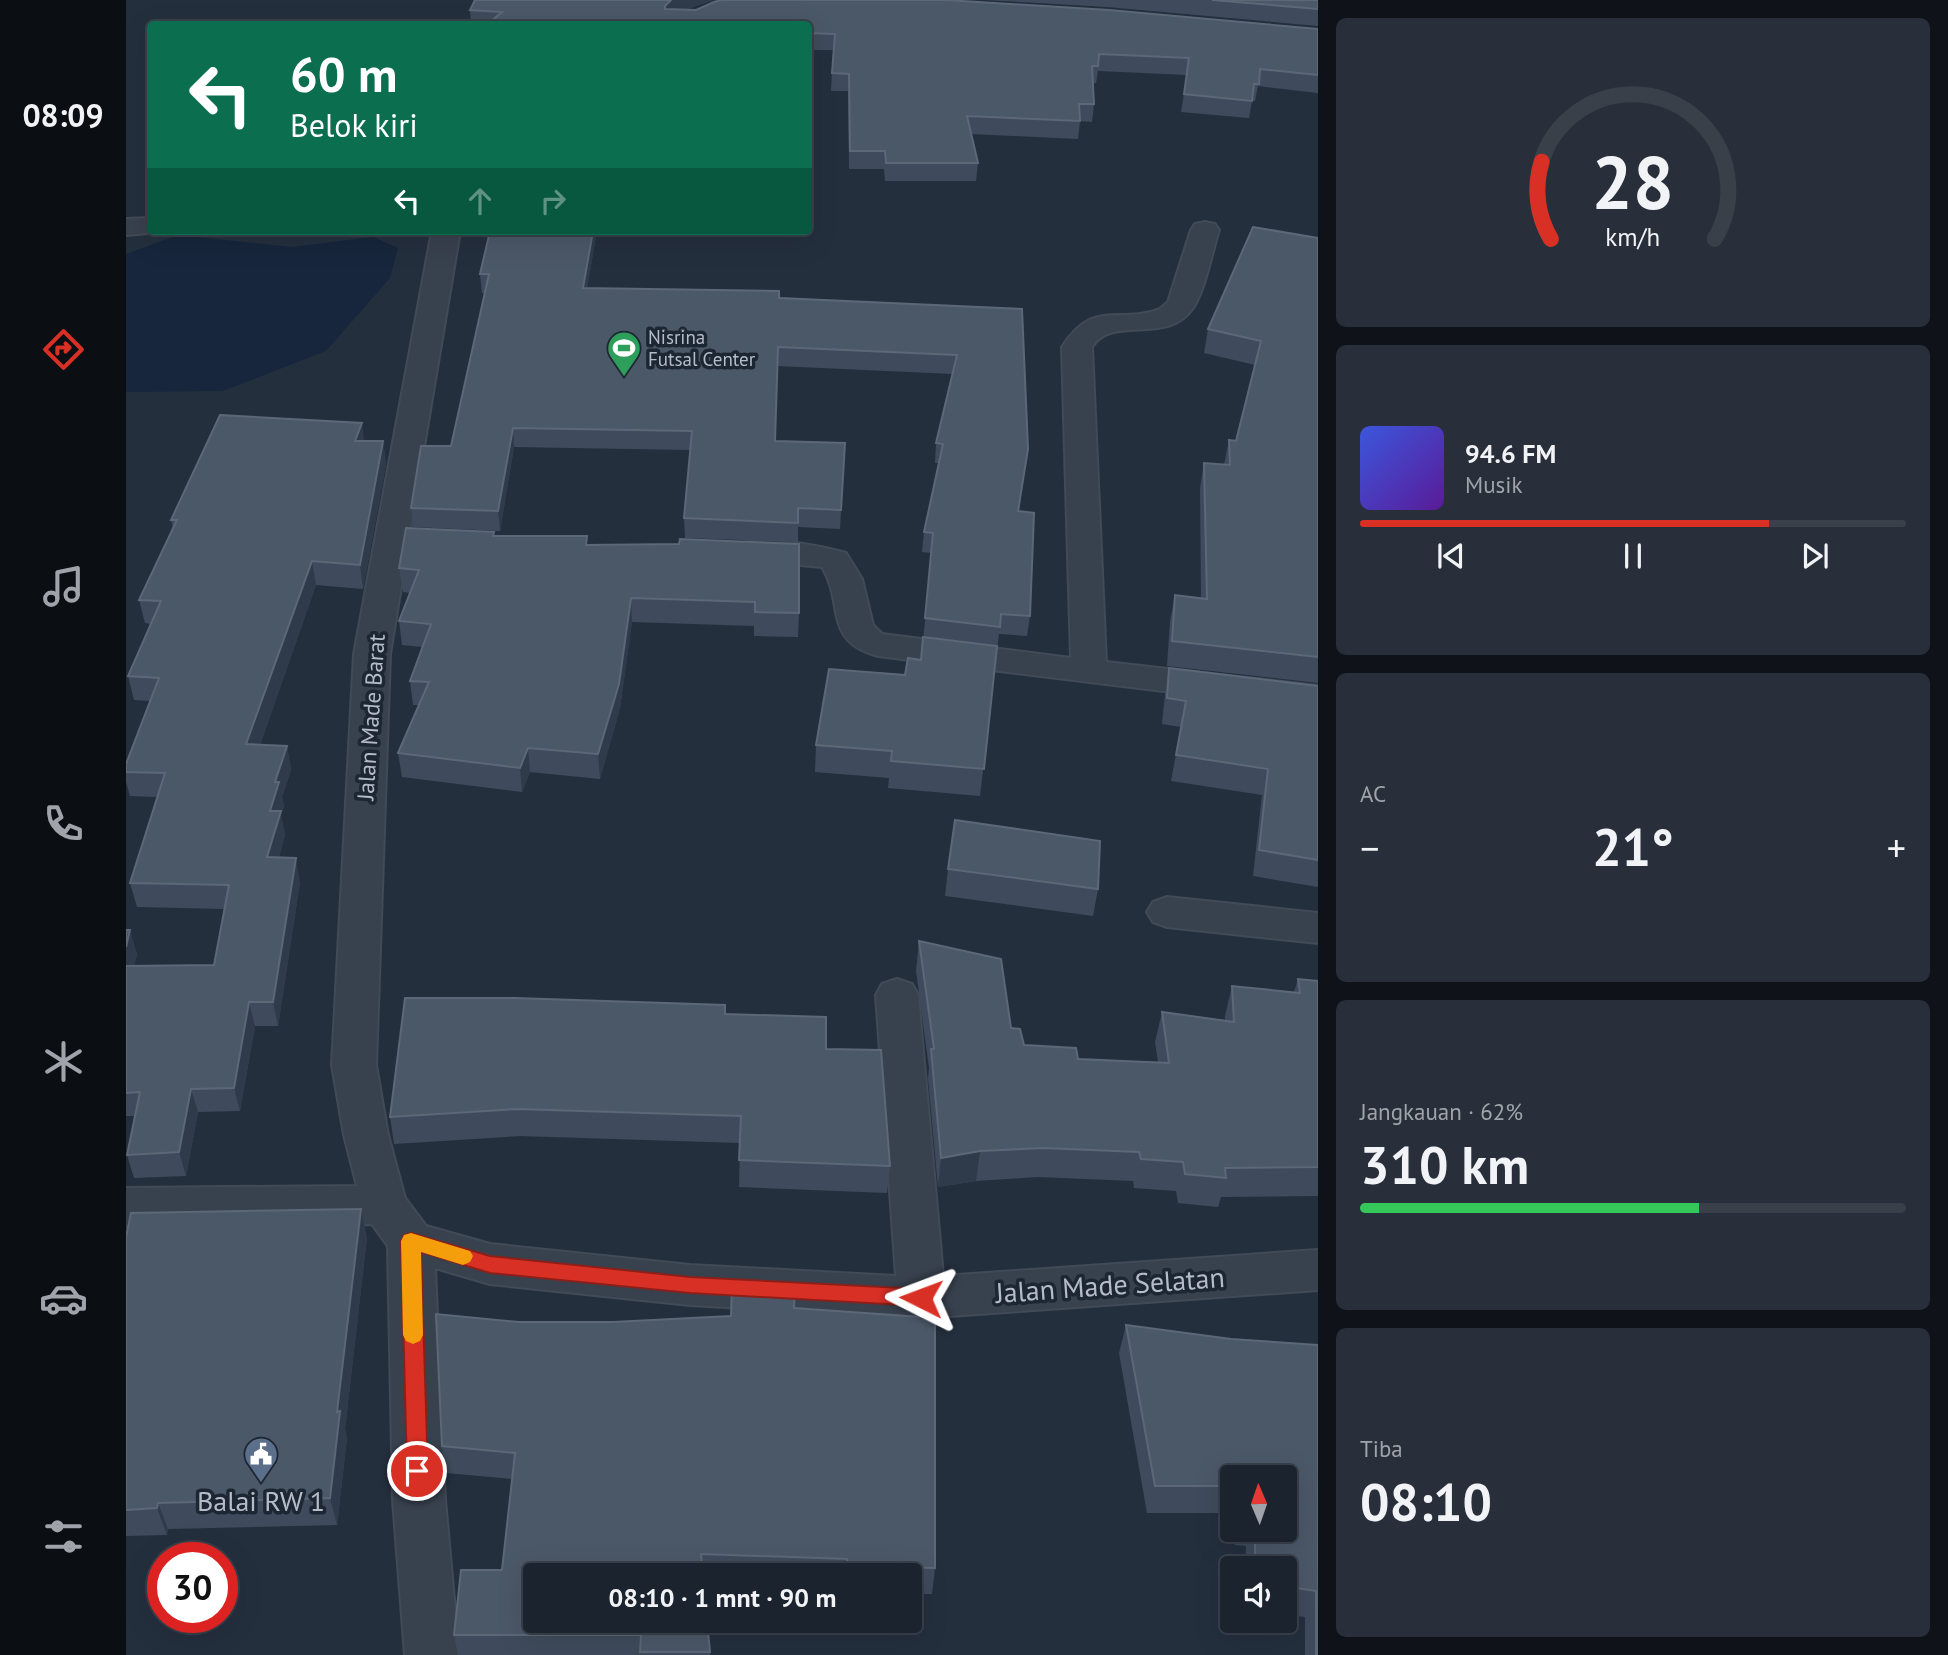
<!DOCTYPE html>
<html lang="id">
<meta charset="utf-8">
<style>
body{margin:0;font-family:"PT Sans",sans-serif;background:#282f3a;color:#f1f3f6;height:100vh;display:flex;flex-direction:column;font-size:26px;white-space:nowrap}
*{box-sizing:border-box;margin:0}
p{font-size:23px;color:#a0a4aa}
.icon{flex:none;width:38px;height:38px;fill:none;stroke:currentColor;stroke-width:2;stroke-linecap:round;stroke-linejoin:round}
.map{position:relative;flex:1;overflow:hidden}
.drawer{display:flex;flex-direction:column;gap:18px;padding:18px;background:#0f1319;width:630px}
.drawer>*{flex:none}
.guide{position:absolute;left:21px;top:21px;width:665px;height:214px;border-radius:7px;box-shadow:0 7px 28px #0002,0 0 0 2px #39404a;background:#0b6e4f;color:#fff;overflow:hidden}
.needle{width:46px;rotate:358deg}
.controls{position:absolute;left:1094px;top:1465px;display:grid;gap:14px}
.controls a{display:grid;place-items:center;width:77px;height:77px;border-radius:7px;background:#1b232e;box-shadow:0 7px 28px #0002,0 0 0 2px #39404a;font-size:35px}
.speed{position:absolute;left:21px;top:1542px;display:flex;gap:14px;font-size:35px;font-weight:700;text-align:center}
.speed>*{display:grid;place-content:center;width:91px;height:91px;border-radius:50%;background:#1b232e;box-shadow:0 7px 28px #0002,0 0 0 2px #39404a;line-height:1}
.speed .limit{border:10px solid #d22;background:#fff;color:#111}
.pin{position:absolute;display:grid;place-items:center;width:60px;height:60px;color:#fff;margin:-30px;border:4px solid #fff;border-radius:50%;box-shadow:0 2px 7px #0007}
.me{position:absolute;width:77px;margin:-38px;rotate:273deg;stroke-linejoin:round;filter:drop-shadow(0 0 5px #0008)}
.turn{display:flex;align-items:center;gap:24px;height:147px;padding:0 28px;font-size:32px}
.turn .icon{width:91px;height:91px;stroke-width:2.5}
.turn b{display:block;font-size:49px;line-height:60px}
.lanes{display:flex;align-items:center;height:66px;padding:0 28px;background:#0003;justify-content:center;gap:35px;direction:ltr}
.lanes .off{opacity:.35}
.big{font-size:52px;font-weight:700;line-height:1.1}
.drawer .tile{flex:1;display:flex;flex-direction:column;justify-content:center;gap:10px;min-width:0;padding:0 24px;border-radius:10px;background:#282f3a}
.drawer .dial{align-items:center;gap:0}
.dial svg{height:182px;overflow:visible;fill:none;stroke:#39404a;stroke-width:7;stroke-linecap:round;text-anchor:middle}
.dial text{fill:#f1f3f6;stroke:none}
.song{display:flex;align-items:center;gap:21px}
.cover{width:84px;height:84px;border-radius:10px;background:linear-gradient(135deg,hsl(230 70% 55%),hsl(270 70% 35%))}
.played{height:7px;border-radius:4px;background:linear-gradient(90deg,#d93025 75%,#39404a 75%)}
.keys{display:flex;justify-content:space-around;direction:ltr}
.heat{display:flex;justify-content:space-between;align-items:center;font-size:38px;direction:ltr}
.charge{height:10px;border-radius:5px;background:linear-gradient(90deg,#34c759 62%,#39404a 0)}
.trip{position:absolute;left:397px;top:1563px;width:399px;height:70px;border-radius:7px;background:#1b232e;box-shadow:0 7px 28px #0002,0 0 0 2px #39404a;font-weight:700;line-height:70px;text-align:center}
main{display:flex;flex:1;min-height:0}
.tabs{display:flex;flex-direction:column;width:126px;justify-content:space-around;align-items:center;background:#0b0e12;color:#a0a4aa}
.tabs .icon{width:49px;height:49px}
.tabs .active{color:#d93025}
.tabs b{font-size:32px;color:#f1f3f6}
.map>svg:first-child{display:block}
</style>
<main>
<nav class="tabs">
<b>08:09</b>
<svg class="icon active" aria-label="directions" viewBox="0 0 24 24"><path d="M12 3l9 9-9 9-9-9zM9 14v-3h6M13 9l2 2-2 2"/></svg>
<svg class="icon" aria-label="music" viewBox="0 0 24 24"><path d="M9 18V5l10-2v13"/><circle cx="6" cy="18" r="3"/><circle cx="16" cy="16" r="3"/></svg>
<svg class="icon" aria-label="phone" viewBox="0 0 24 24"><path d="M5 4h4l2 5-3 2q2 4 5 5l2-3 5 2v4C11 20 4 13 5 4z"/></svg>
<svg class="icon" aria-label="climate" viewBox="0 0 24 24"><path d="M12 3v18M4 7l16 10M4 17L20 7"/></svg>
<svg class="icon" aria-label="car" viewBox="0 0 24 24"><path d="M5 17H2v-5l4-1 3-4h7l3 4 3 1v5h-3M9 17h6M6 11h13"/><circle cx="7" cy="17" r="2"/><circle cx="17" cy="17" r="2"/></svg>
<svg class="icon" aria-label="filters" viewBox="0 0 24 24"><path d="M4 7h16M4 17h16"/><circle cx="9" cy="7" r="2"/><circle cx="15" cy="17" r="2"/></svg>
</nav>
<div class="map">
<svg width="1192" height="1655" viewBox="0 0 1192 1655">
<rect width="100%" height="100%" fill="#242f3e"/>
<path fill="#17263c" d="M 52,235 L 166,247 L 247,237 L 272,248 L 264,278 L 200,351 L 97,391 L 0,392 L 0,254 Z"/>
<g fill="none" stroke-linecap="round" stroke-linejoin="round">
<g stroke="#414a57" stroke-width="4">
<g id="minor">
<path d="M 24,218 L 24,231 L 34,232 L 0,235 L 0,219 Z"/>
<path d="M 1079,222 L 1089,224 L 1093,230 C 1086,252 1079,290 1067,308 C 1042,346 986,314 966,347 L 980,662 L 1192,686 L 1192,710 L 752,656 C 696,641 719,604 696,567 L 607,559 L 602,552 L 607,545 C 642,536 686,544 720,553 L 736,579 L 747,625 L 756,634 L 945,658 L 936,347 C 968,298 991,325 1034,309 L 1042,302 L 1065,230 L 1069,224 Z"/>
<path d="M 306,231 L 334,231 L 284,530 L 344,535 L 349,542 L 344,549 L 332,552 L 281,550 L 264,654 L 250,1065 L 262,1135 L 279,1198 L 300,1226 L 364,1244 L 564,1265 L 770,1276 L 750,995 L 756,984 L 771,979 L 786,984 L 792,995 L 817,1276 L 1192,1250 L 1192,1290 L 795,1318 L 564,1305 L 364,1284 L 309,1268 L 319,1500 L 333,1655 L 279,1655 L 267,1500 L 262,1246 L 246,1224 L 0,1226 L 0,1188 L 231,1186 L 218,1135 L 206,1065 L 228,654 Z"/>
<path d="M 1041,897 L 1192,913 L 1192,943 L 1041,927 L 1027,922 L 1021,912 L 1027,902 Z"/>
</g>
</g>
<use href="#minor" fill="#38414e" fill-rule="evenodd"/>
</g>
<g fill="#3f4b5c">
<path d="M 587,0 L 558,10 L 1192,29 L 1192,93 L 1132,86 L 1129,101 L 1126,101 L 1123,118 L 1055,112 L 1061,75 L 972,71 L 970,83 L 967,83 L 968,104 L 966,122 L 954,121 L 952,139 L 845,134 L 852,163 L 850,181 L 759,181 L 758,169 L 723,169 L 722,91 L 705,91 L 707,50 L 682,50 L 682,24 L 345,24 L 344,10 Z"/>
<path d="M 860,0 L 1192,0 L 1192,26 L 981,7 Z"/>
<path d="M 364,231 L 471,231 L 461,288 L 896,309 L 899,469 L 893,511 L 904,616 L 901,636 L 873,634 L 854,796 L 762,788 L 763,778 L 689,772 L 690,745 L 779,675 L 795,660 L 806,553 L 796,552 L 798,532 L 813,463 L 809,463 L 810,443 L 827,374 L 651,366 L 649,441 L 719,443 L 714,529 L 672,527 L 672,542 L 559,538 L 558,518 L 564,450 L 388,447 L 374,531 L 287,527 L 285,508 L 325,446 L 359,293 L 356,293 L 354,274 Z"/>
<path d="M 1192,238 L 1192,683 L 1041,666 L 1044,621 L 1049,595 L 1075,599 L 1074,488 L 1078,463 L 1098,465 L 1103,440 L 1110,441 L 1129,365 L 1078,353 L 1082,329 Z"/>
<path d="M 238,441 L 257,441 L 260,464 L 237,589 L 190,585 L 134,745 L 161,746 L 165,770 L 156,797 L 158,806 L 155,815 L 159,835 L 153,857 L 174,882 L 152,1026 L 129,1026 L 114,1111 L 72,1112 L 60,1176 L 8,1178 L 1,1155 L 9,1116 L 0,1116 L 0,930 L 11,954 L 8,966 L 88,965 L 99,909 L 11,907 L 4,883 L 32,797 L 4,796 L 0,782 L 0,764 L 24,701 L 8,700 L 2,676 L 25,624 L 19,623 L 13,600 L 47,529 L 45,520 Z"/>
<path d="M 368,532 L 368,536 L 461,545 L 673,613 L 672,637 L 628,636 L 628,626 L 506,622 L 494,708 L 474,779 L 404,772 L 396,792 L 276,777 L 272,753 L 293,705 L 287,705 L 284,681 L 296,647 L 276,645 L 273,621 L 284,593 L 277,592 L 273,568 Z"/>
<path d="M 1043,668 L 1192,686 L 1192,887 L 1127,876 L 1136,795 L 1045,781 L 1055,727 L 1036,724 L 1039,694 Z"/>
<path d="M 822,869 L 972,889 L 967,916 L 819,896 Z"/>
<path d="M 793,941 L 885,1028 L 898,1045 L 952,1059 L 1032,1062 L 1029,1042 L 1036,1012 L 1099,1020 L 1099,1016 L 1106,986 L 1168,992 L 1172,979 L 1192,981 L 1192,1196 L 1095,1197 L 1092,1207 L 1052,1203 L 1050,1191 L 1008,1188 L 1007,1181 L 912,1177 L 850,1181 L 812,1187 L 802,1078 L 803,1068 L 790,971 Z"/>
<path d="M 599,1014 L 700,1049 L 764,1166 L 761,1193 L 613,1187 L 614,1143 L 394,1136 L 268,1144 L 264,1117 Z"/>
<path d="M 0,1237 L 241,1237 L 219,1429 L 221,1438 L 211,1525 L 42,1529 L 41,1535 L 0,1536 Z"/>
<path d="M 668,1308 L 809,1568 L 806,1594 L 784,1594 L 784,1575 L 410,1575 L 581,1620 L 584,1655 L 332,1655 L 328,1635 L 376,1570 L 386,1479 L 320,1473 L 316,1446 L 393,1322 L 487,1322 L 605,1316 Z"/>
<path d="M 1000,1325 L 1105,1339 L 1192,1345 L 1192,1655 L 1179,1655 L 1179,1617 L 1158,1614 L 1158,1568 L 1119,1568 L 1120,1546 L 1109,1545 L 1108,1530 L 1158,1530 L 1106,1477 L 1106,1513 L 1021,1513 L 993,1353 Z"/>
</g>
<g fill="#2f3b4b">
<path d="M 545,0 L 587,0 L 550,12 L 539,22 L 539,6 Z"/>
<path d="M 467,231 L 471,231 L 458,307 L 457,288 Z"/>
<path d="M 236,423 L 239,446 L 229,441 Z"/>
<path d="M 387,428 L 388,447 L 374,531 L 372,511 Z"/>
<path d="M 257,441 L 260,464 L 237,589 L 234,565 Z"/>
<path d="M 186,561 L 190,585 L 126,768 L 120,744 Z"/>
<path d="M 505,598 L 506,622 L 494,708 L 474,779 L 472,754 Z"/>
<path d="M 161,746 L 165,770 L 156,797 L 158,806 L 155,815 L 159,835 L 147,881 L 141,857 L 144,811 L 149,782 Z"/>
<path d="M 402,748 L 404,772 L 396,792 L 394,768 Z"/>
<path d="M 170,858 L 174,882 L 152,1026 L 147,1002 Z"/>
<path d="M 4,930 L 11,954 L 2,990 L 0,982 L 0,947 Z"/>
<path d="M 123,1002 L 129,1026 L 114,1111 L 108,1088 Z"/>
<path d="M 65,1089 L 72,1112 L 60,1176 L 53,1152 Z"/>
<path d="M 854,1151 L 850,1181 L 812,1187 L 815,1158 Z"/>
<path d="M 235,1209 L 241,1237 L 219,1429 L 221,1438 L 211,1525 L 204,1498 L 211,1412 Z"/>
<path d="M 32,1503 L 42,1529 L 41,1535 L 31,1508 Z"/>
</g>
<g fill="#4b5868" stroke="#5c6777" stroke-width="2">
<path d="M 349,0 L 545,0 L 539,6 L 539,9 L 570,10 L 588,2 L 595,0 L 820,0 L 983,10 L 1192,29 L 1192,75 L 1134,69 L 1133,84 L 1128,84 L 1126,101 L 1058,94 L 1063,58 L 973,54 L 972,66 L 966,66 L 968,104 L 953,104 L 954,121 L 841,116 L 852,163 L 760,163 L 759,151 L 724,151 L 723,74 L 706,73 L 709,34 L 682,33 L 682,24 L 362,24 L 376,12 L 344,10 Z"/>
<path d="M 1086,0 L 1192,0 L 1192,9 Z"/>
<path d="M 1127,227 L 1192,238 L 1192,657 L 1046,641 L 1049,595 L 1081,599 L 1078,463 L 1104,465 L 1103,440 L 1110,441 L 1135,341 L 1082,329 Z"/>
<path d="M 364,231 L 467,231 L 457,288 L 653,291 L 653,298 L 896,309 L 902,449 L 892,511 L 908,513 L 904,616 L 875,614 L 874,627 L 799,618 L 807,533 L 798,532 L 817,444 L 810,443 L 831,355 L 652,347 L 649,441 L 719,443 L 715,510 L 672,508 L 672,523 L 558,518 L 566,431 L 387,428 L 372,511 L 285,508 L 295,446 L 325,446 L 363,274 L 354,274 Z"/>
<path d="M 94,415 L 236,423 L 229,441 L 257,441 L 234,565 L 186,561 L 120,744 L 161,746 L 149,782 L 153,782 L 144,811 L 155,811 L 141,857 L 170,858 L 147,1002 L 123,1002 L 108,1088 L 65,1089 L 53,1152 L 1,1155 L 14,1092 L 0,1093 L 0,966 L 88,965 L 103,885 L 4,883 L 39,773 L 0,772 L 0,764 L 33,678 L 2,676 L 35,601 L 13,600 L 51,520 L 45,520 Z"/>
<path d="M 280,528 L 368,532 L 367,536 L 461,536 L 460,545 L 553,544 L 554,539 L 673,544 L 673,613 L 629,612 L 629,602 L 505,598 L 493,684 L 472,754 L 402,748 L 394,768 L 272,753 L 303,682 L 284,681 L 305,624 L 273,621 L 293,570 L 273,568 Z"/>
<path d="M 797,637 L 871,646 L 858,769 L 765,761 L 766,751 L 690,745 L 703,669 L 779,675 L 782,658 L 795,660 Z"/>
<path d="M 1043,668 L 1192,686 L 1192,860 L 1133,850 L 1142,769 L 1050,755 L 1060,701 L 1041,698 Z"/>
<path d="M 829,820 L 974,841 L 972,889 L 822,869 Z"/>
<path d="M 0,930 L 4,930 L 0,947 Z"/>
<path d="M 793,941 L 875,959 L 885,1028 L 894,1029 L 898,1045 L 950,1048 L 952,1059 L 1043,1063 L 1036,1012 L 1108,1022 L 1106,986 L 1174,993 L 1172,979 L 1192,981 L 1192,1167 L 1099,1168 L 1100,1178 L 1059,1174 L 1057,1162 L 1015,1159 L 1013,1152 L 917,1148 L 854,1151 L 815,1158 L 805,1049 L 808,1049 Z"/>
<path d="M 279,998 L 389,998 L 599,1005 L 599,1014 L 700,1017 L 700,1049 L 755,1050 L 764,1166 L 613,1160 L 615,1116 L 391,1109 L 264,1117 Z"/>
<path d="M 235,1209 L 211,1412 L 214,1411 L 204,1498 L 32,1503 L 31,1508 L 0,1510 L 0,1237 L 5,1213 Z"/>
<path d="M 606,1285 L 669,1289 L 668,1308 L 809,1318 L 809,1568 L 721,1567 L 721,1559 L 575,1554 L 577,1575 L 410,1575 L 410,1620 L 581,1620 L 584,1652 L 514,1652 L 515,1635 L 328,1635 L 335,1570 L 376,1570 L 389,1453 L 316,1446 L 310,1314 L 393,1322 L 487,1322 L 605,1316 Z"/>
<path d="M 1000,1325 L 1105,1339 L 1192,1345 L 1192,1655 L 1190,1655 L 1190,1591 L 1158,1586 L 1158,1568 L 1129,1568 L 1129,1530 L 1158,1530 L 1158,1477 L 1106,1477 L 1106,1486 L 1029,1486 Z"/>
</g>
<path fill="#d93025" stroke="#8d1f18" stroke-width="2" d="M 285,1233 L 364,1256 L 564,1277 L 795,1289 L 802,1292 L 804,1298 L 802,1304 L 795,1306 L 564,1293 L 364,1273 L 295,1252 L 302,1471 L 298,1478 L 291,1481 L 284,1478 L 281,1471 L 275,1241 L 278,1235 Z"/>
<path fill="#f59e0b" d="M 285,1233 L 344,1251 L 347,1256 L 344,1262 L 337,1265 L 295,1252 L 297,1335 L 294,1341 L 287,1344 L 280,1341 L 277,1335 L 275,1241 L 278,1235 Z"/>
<defs>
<g id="stadium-pin" transform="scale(1.75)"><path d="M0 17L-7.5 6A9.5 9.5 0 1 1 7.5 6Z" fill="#2e9e5b" stroke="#1d2633"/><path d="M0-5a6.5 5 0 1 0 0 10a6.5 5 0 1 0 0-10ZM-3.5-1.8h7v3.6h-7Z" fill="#fff"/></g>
<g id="civic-pin" transform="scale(1.75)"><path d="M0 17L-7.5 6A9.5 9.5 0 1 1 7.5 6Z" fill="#5c6f8a" stroke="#1d2633"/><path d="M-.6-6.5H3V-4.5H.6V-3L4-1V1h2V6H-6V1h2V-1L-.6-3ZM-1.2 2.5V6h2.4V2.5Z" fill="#fff"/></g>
</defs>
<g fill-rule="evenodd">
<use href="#stadium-pin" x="498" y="348"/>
<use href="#civic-pin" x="135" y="1454"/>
</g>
<g text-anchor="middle" stroke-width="7" stroke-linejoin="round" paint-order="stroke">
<g font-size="19" fill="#b4bcc9" stroke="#1d2633" text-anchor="start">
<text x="522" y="344">Nisrina<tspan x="522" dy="22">Futsal Center</tspan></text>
</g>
<g font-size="23" fill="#b4bcc9" stroke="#1d2633">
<text transform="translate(245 717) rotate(-86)" y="8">Jalan Made Barat</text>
</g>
<g font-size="28" fill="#b4bcc9" stroke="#1d2633">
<text transform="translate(984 1285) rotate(-4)" y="10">Jalan Made Selatan</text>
</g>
<g font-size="28" fill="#b4bcc9" stroke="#1d2633">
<text x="135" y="1511">Balai RW 1</text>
</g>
</g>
</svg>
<div class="controls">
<a><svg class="needle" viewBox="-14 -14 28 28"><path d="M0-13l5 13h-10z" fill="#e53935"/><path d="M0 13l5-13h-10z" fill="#a0a4aa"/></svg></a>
<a><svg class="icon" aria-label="sound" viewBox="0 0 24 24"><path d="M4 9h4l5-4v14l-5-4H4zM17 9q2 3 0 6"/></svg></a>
</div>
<div class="speed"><div class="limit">30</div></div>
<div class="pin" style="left:291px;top:1471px;background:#d93025"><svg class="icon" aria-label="arrive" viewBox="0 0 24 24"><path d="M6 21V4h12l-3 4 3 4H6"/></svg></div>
<svg class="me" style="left:795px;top:1298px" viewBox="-20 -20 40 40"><path d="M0-17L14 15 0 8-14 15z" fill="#d93025" stroke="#fff" stroke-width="4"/></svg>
<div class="trip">08:10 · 1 mnt · 90 m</div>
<div class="guide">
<div class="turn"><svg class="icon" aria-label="left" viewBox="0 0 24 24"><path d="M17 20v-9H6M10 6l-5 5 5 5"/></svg><div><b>60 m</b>Belok kiri</div></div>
<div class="lanes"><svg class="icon" aria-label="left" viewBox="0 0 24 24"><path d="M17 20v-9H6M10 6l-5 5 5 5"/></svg><svg class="icon off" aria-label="ahead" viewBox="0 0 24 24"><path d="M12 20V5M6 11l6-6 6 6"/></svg><svg class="icon off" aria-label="right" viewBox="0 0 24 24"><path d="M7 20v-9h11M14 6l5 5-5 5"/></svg></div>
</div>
</div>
<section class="drawer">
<div class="tile dial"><svg viewBox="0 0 100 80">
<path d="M14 69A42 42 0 1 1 86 69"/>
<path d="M14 69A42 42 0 0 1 10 35" stroke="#d93025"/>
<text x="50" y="56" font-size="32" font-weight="700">28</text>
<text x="50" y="72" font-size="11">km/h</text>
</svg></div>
<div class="tile">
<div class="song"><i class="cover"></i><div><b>94.6 FM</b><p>Musik</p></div></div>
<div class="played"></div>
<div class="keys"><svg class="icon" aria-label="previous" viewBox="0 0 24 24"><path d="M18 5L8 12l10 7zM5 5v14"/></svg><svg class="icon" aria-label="pause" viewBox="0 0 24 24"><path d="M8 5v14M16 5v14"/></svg><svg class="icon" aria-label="next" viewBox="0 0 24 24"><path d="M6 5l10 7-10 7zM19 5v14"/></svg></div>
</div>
<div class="tile"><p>AC</p>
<div class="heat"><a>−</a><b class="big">21°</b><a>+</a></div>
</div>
<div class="tile"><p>Jangkauan · 62%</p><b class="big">310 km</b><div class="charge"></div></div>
<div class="tile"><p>Tiba</p><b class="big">08:10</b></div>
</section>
</main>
